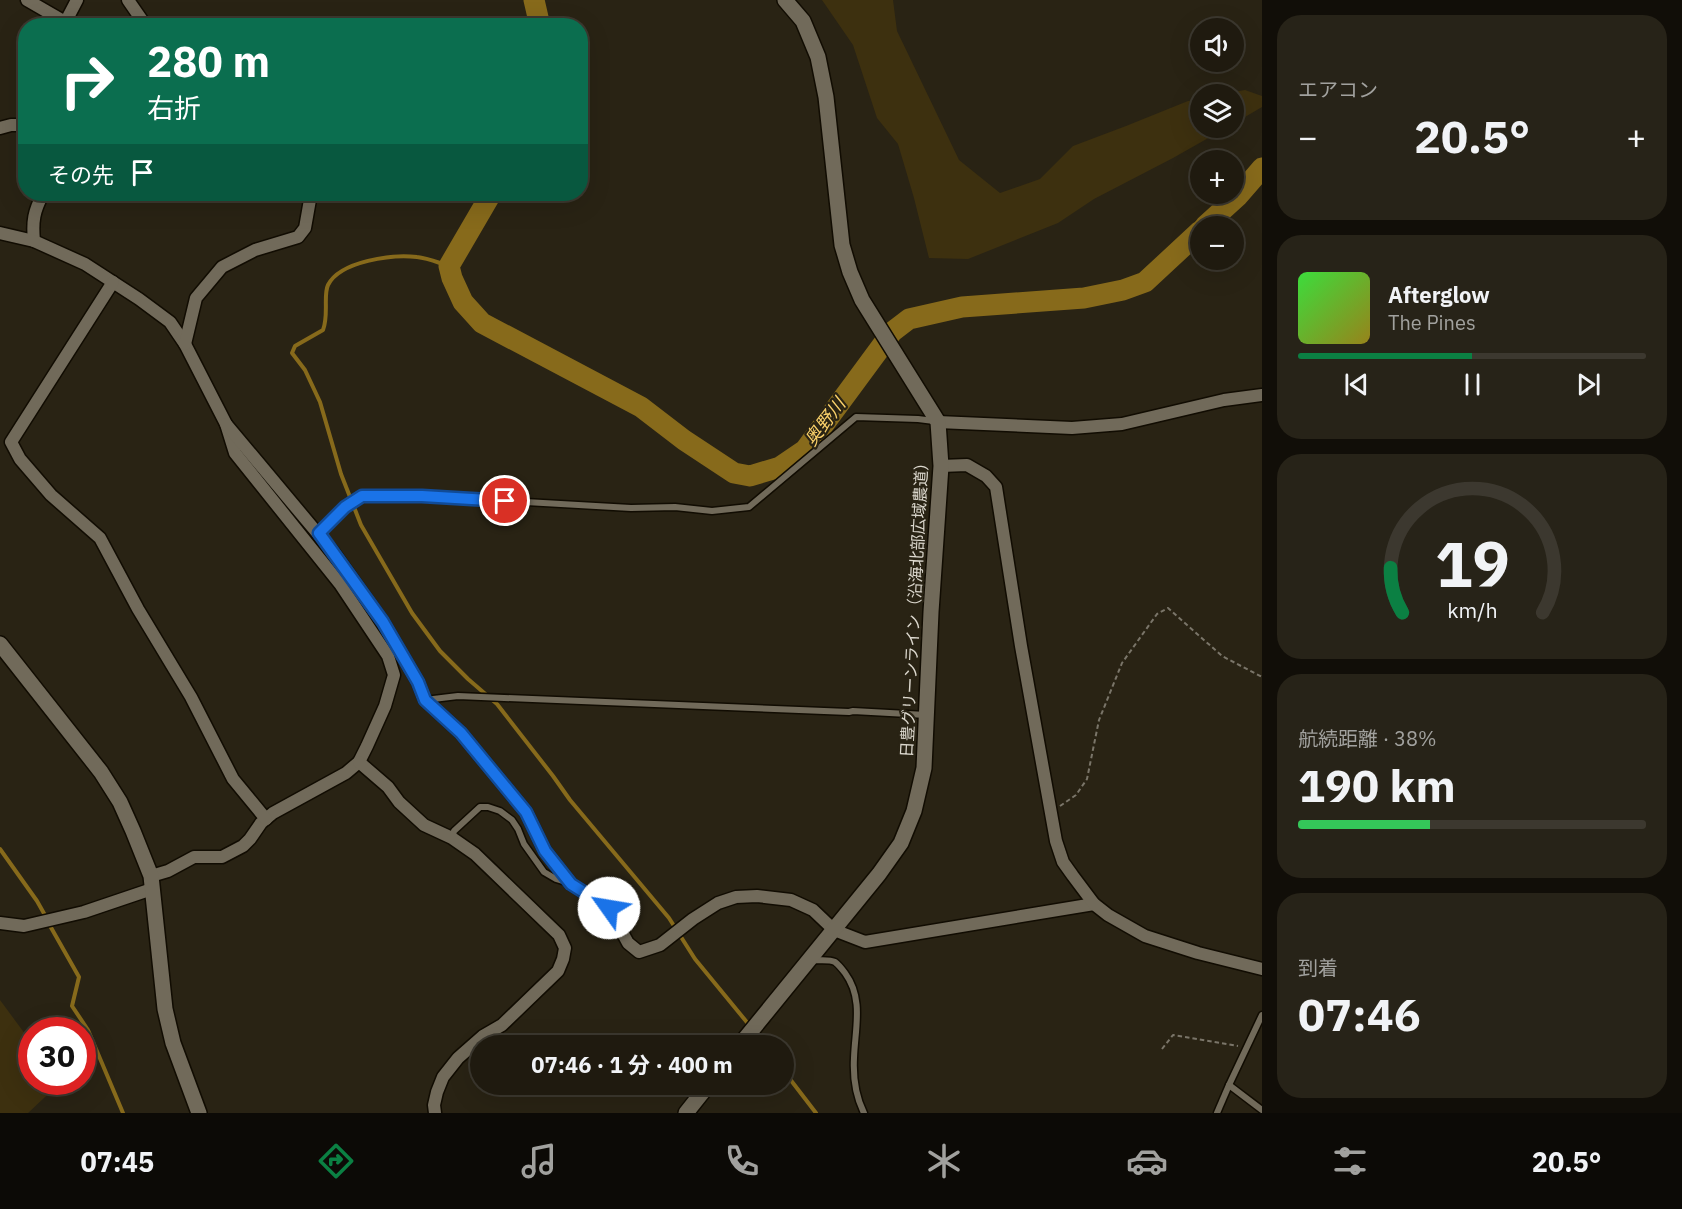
<!DOCTYPE html>
<html lang="ja">
<meta charset="utf-8">
<style>
body{margin:0;font-family:"IBM Plex Sans","Noto Sans JP",sans-serif;background:#272318;color:#f1f3f6;height:100vh;display:flex;flex-direction:column;font-size:22px;white-space:nowrap}
*{box-sizing:border-box;margin:0}
p{font-size:20px;color:#a1a19e}
.icon{flex:none;width:33px;height:33px;fill:none;stroke:currentColor;stroke-width:2;stroke-linecap:round;stroke-linejoin:round}
.map{position:relative;flex:1;overflow:hidden}
.sheet{display:flex;flex-direction:column;gap:15px;padding:15px;background:#110e08;width:420px}
.sheet>*{flex:none}
.hud{position:absolute;left:18px;top:18px;width:570px;height:183px;border-radius:24px;box-shadow:0 6px 24px #0002,0 0 0 2px #3c382f;background:#0b6e4f;color:#fff;overflow:hidden}
.buttons{position:absolute;left:1190px;top:18px;display:grid;gap:12px}
.buttons a{display:grid;place-items:center;width:54px;height:54px;border-radius:50%;background:#1f1a0f;box-shadow:0 6px 24px #0002,0 0 0 2px #3c382f;font-size:30px}
.speed{position:absolute;left:18px;top:1017px;display:flex;gap:12px;font-size:30px;font-weight:700;text-align:center}
.speed>*{display:grid;place-content:center;width:78px;height:78px;border-radius:50%;background:#1f1a0f;box-shadow:0 6px 24px #0002,0 0 0 2px #3c382f;line-height:1}
.speed .limit{border:9px solid #d22;background:#fff;color:#111}
.pin{position:absolute;display:grid;place-items:center;width:51px;height:51px;color:#fff;margin:-26px;border:3px solid #fff;border-radius:50%;box-shadow:0 2px 6px #0007}
.me{position:absolute;width:66px;margin:-33px;rotate:302deg;stroke-linejoin:round;filter:drop-shadow(0 0 4px #0008)}
.turn{display:flex;align-items:center;gap:21px;height:126px;padding:0 30px;font-size:27px}
.turn .icon{width:78px;height:78px;stroke-width:2.5}
.turn b{display:block;font-size:42px;line-height:51px}
.then{display:flex;align-items:center;height:57px;padding:0 30px;background:#0003;gap:12px;font-size:22px}
.big{font-size:45px;font-weight:700;line-height:1.1}
.sheet .card{flex:1;display:flex;flex-direction:column;justify-content:center;gap:9px;min-width:0;padding:0 21px;border-radius:24px;background:#272318}
.sheet .dial{align-items:center;gap:0}
.dial svg{height:156px;overflow:visible;fill:none;stroke:#3c382f;stroke-width:7;stroke-linecap:round;text-anchor:middle}
.dial text{fill:#f1f3f6;stroke:none}
.song{display:flex;align-items:center;gap:18px}
.cover{width:72px;height:72px;border-radius:9px;background:linear-gradient(135deg,hsl(120 70% 55%),hsl(50 70% 35%))}
.played{height:6px;border-radius:3px;background:linear-gradient(90deg,#0b8043 50%,#3c382f 50%)}
.keys{display:flex;justify-content:space-around;direction:ltr}
.heat{display:flex;justify-content:space-between;align-items:center;font-size:33px;direction:ltr}
.charge{height:9px;border-radius:4px;background:linear-gradient(90deg,#34c759 38%,#3c382f 0)}
.trip{position:absolute;left:470px;top:1035px;width:324px;height:60px;border-radius:30px;background:#1f1a0f;box-shadow:0 6px 24px #0002,0 0 0 2px #3c382f;font-weight:700;line-height:60px;text-align:center}
.menu{display:flex;height:96px;justify-content:space-around;align-items:center;background:#0c0a06;color:#a1a19e}
.menu .icon{width:42px;height:42px}
.menu .active{color:#0b8043}
.menu b{font-size:27px;color:#f1f3f6}
main{display:flex;flex:1;min-height:0}
.map>svg:first-child{display:block}
</style>
<main>
<div class="map">
<svg width="1262" height="1113" viewBox="0 0 1262 1113">
<rect width="100%" height="100%" fill="#292314"/>
<g fill="#3d300f">
<path d="M 822,0 L 893,0 L 897,31 L 959,160 L 1000,193 L 1040,179 L 1073,146 L 1126,126 L 1188,101 L 1200,99 L 1200,128 L 1226,128 L 1173,158 L 1094,199 L 1058,223 L 968,259 L 929,258 L 914,198 L 898,144 L 877,118 L 853,45 Z"/>
<path d="M 1245,90 L 1262,96 L 1262,107 L 1233,124 L 1233,94 L 1222,94 Z"/>
<path d="M 0,1000 L 31,1042 L 32,1082 L 61,1082 L 28,1113 L 0,1113 Z"/>
</g>
<g fill="none" stroke-linecap="round" stroke-linejoin="round">
<g stroke="#876a1b" stroke-width="4">
<path d="M 449,266 C 439,263 428,258 417,257 C 393,254 340,261 328,285 C 323,295 329,315 323,330 L 295,346 L 292,353 L 305,370 L 320,402 L 341,474 L 361,525 L 412,613 L 440,651 L 468,679 L 497,704 L 553,776 L 570,800 L 669,918 L 695,959 L 750,1026"/>
<path d="M 0,849 L 37,901 L 46,917"/>
<path d="M 49,924 L 79,977 L 72,1006 L 88,1030 L 123,1113"/>
<path d="M 754,1032 L 765,1046"/>
<path d="M 783,1070 L 816,1113"/>
</g>
<g stroke="#876a1b" stroke-width="21">
<path d="M 534,0 L 540,26"/>
<path d="M 491,194 L 449,266 L 452,278 L 463,302 L 482,323 L 641,407 L 684,440 L 734,473 L 750,476 L 780,467 L 805,450 L 892,332 L 909,319 L 962,307 L 1084,298 L 1123,290 L 1145,282 L 1200,231"/>
<path d="M 1205,226 L 1238,196 L 1262,168"/>
</g>
<g stroke="#110c02" stroke-width="9">
<g id="lane">
<path d="M 319,533 L 344,507 L 362,496 L 422,496 L 631,508 L 675,507 L 712,511 L 749,507 L 856,417 L 918,419 L 934,421"/>
<path d="M 425,700 L 458,696 L 849,712 L 853,711 L 926,715"/>
<path d="M 452,838 L 454,831 L 480,807 L 488,807 L 500,811 L 512,820 L 518,829 L 524,844 L 544,872 L 556,879 L 569,883"/>
<path d="M 812,960 C 819,961 829,959 835,962 C 839,965 842,969 845,973 C 864,999 855,1028 854,1058 C 853,1077 856,1097 864,1113"/>
<path d="M 1262,1015 L 1229,1085 L 1262,1110"/>
<path d="M 1217,1113 L 1229,1085"/>
</g>
</g>
<g stroke="#110c02" stroke-width="15">
<g id="street">
<path d="M 27,0 L 72,26"/>
<path d="M 128,0 L 146,26"/>
<path d="M 65,23 L 77,0"/>
<path d="M 0,128 L 11,125 L 21,125"/>
<path d="M 43,194 C 34,211 32,221 34,241 L 85,264 L 139,299 L 170,322 L 185,344 L 226,424 L 235,453 L 340,584 L 388,656 L 394,675 L 385,706 L 367,746 L 359,762 L 346,773 L 273,813 L 261,823 L 250,839 L 243,846 L 222,857 L 194,857 L 168,871 L 151,876"/>
<path d="M 0,233 L 34,241"/>
<path d="M 113,282 L 11,442 L 20,459 L 51,495 L 100,538 L 138,609 L 191,697 L 233,779 L 266,819"/>
<path d="M 185,344 L 196,298 L 222,267 L 255,250 L 298,237 L 305,228 L 311,194"/>
<path d="M 938,422 L 1072,428 L 1122,424 L 1224,400 L 1262,395"/>
<path d="M 226,424 L 334,553 L 383,622 L 418,682 L 425,700 L 461,733 L 526,812 L 545,851 L 571,884 L 609,908 L 628,943 L 639,952 L 660,945 L 693,919 L 718,903 L 736,897 L 757,896 L 791,900 L 813,910 L 834,930 L 865,942 L 1094,904"/>
<path d="M 941,466 L 967,465 L 986,476 L 996,487 L 1021,646 L 1056,841 L 1063,862 L 1073,876 L 1094,904 L 1108,915 L 1145,936 L 1198,953 L 1262,969"/>
<path d="M 359,762 L 388,787 L 399,802 L 424,825 L 452,838 L 475,854 L 559,935 L 565,948 L 563,959 L 558,971 L 502,1025 L 483,1036 L 458,1058 L 443,1077 L 437,1092 L 434,1105 L 435,1113"/>
<path d="M 0,923 L 24,926 L 84,912 L 152,889"/>
</g>
</g>
<g stroke="#110c02" stroke-width="18">
<g id="secondary">
<path d="M 0,644 L 101,772 L 120,802 L 133,831 L 151,876 L 165,1009 L 173,1043 L 199,1113"/>
<path d="M 739,1046 L 879,874 L 901,843 L 914,811 L 924,768 L 931,612 L 941,466 L 938,422 L 862,300 L 850,272 L 842,245 L 826,97 L 818,57 L 803,21 L 785,0"/>
<path d="M 686,1113 L 709,1084"/>
</g>
</g>
<g stroke="#7a7569" stroke-width="2" stroke-dasharray="4.5 3" stroke-linecap="butt">
<path d="M 1060,806 L 1076,795 L 1087,779 L 1099,720 L 1122,663 L 1157,614 L 1168,608 L 1222,656 L 1262,677"/>
<path d="M 1162,1049 L 1173,1035 L 1238,1046"/>
</g>
<use href="#lane" stroke="#716a5a" stroke-width="6"/>
<use href="#street" stroke="#716a5a" stroke-width="12"/>
<use href="#secondary" stroke="#716a5a" stroke-width="15"/>
</g>
<g fill="none" stroke-linecap="round" stroke-linejoin="round">
<g stroke="#114b97" stroke-width="15">
<path id="route" d="M 505,501 L 422,496 L 362,496 L 345,507 L 319,533 L 383,622 L 418,682 L 425,700 L 461,733 L 526,812 L 545,851 L 571,884 L 609,908"/>
</g>
<use href="#route" stroke="#1a73e8" stroke-width="10"/>
</g>
<g text-anchor="middle" stroke-width="4.5" stroke-linejoin="round" paint-order="stroke">
<g font-size="16" fill="#dcd8ce" stroke="#292314">
<text transform="translate(914 606) rotate(-87)" y="6">日豊グリーンライン（沿海北部広域農道）</text>
</g>
<g font-size="18" font-style="italic" fill="#fad16a" stroke="#292314">
<text transform="translate(825 422) rotate(-53)" y="6">奥野川</text>
</g>
</g>
</svg>
<div class="buttons">
<a><svg class="icon" aria-label="sound" viewBox="0 0 24 24"><path d="M4 9h4l5-4v14l-5-4H4zM17 9q2 3 0 6"/></svg></a>
<a><svg class="icon" aria-label="layers" viewBox="0 0 24 24"><path d="M12 4l9 5-9 5-9-5zM3 14l9 5 9-5"/></svg></a>
<a>+</a>
<a>−</a>
</div>
<div class="speed"><div class="limit">30</div></div>
<div class="pin" style="left:505px;top:501px;background:#d93025"><svg class="icon" aria-label="arrive" viewBox="0 0 24 24"><path d="M6 21V4h12l-3 4 3 4H6"/></svg></div>
<svg class="me" style="left:609px;top:908px" viewBox="-20 -20 40 40"><circle r="19" fill="#fff"/><path d="M0-13L10 11 0 6-10 11z" fill="#1a73e8"/></svg>
<div class="trip">07:46 · 1 分 · 400 m</div>
<div class="hud">
<div class="turn"><svg class="icon" aria-label="right" viewBox="0 0 24 24"><path d="M7 20v-9h11M14 6l5 5-5 5"/></svg><div><b>280 m</b>右折</div></div>
<div class="then">その先<svg class="icon" aria-label="arrive" viewBox="0 0 24 24"><path d="M6 21V4h12l-3 4 3 4H6"/></svg></div>
</div>
</div>
<section class="sheet">
<div class="card"><p>エアコン</p>
<div class="heat"><a>−</a><b class="big">20.5°</b><a>+</a></div>
</div>
<div class="card">
<div class="song"><i class="cover"></i><div><b>Afterglow</b><p>The Pines</p></div></div>
<div class="played"></div>
<div class="keys"><svg class="icon" aria-label="previous" viewBox="0 0 24 24"><path d="M18 5L8 12l10 7zM5 5v14"/></svg><svg class="icon" aria-label="pause" viewBox="0 0 24 24"><path d="M8 5v14M16 5v14"/></svg><svg class="icon" aria-label="next" viewBox="0 0 24 24"><path d="M6 5l10 7-10 7zM19 5v14"/></svg></div>
</div>
<div class="card dial"><svg viewBox="0 0 100 80">
<path d="M14 69A42 42 0 1 1 86 69"/>
<path d="M14 69A42 42 0 0 1 8 46" stroke="#0b8043"/>
<text x="50" y="56" font-size="32" font-weight="700">19</text>
<text x="50" y="72" font-size="11">km/h</text>
</svg></div>
<div class="card"><p>航続距離 · 38%</p><b class="big">190 km</b><div class="charge"></div></div>
<div class="card"><p>到着</p><b class="big">07:46</b></div>
</section>
</main>
<nav class="menu">
<b>07:45</b>
<svg class="icon active" aria-label="directions" viewBox="0 0 24 24"><path d="M12 3l9 9-9 9-9-9zM9 14v-3h6M13 9l2 2-2 2"/></svg>
<svg class="icon" aria-label="music" viewBox="0 0 24 24"><path d="M9 18V5l10-2v13"/><circle cx="6" cy="18" r="3"/><circle cx="16" cy="16" r="3"/></svg>
<svg class="icon" aria-label="phone" viewBox="0 0 24 24"><path d="M5 4h4l2 5-3 2q2 4 5 5l2-3 5 2v4C11 20 4 13 5 4z"/></svg>
<svg class="icon" aria-label="climate" viewBox="0 0 24 24"><path d="M12 3v18M4 7l16 10M4 17L20 7"/></svg>
<svg class="icon" aria-label="car" viewBox="0 0 24 24"><path d="M5 17H2v-5l4-1 3-4h7l3 4 3 1v5h-3M9 17h6M6 11h13"/><circle cx="7" cy="17" r="2"/><circle cx="17" cy="17" r="2"/></svg>
<svg class="icon" aria-label="filters" viewBox="0 0 24 24"><path d="M4 7h16M4 17h16"/><circle cx="9" cy="7" r="2"/><circle cx="15" cy="17" r="2"/></svg>
<b>20.5°</b>
</nav>
